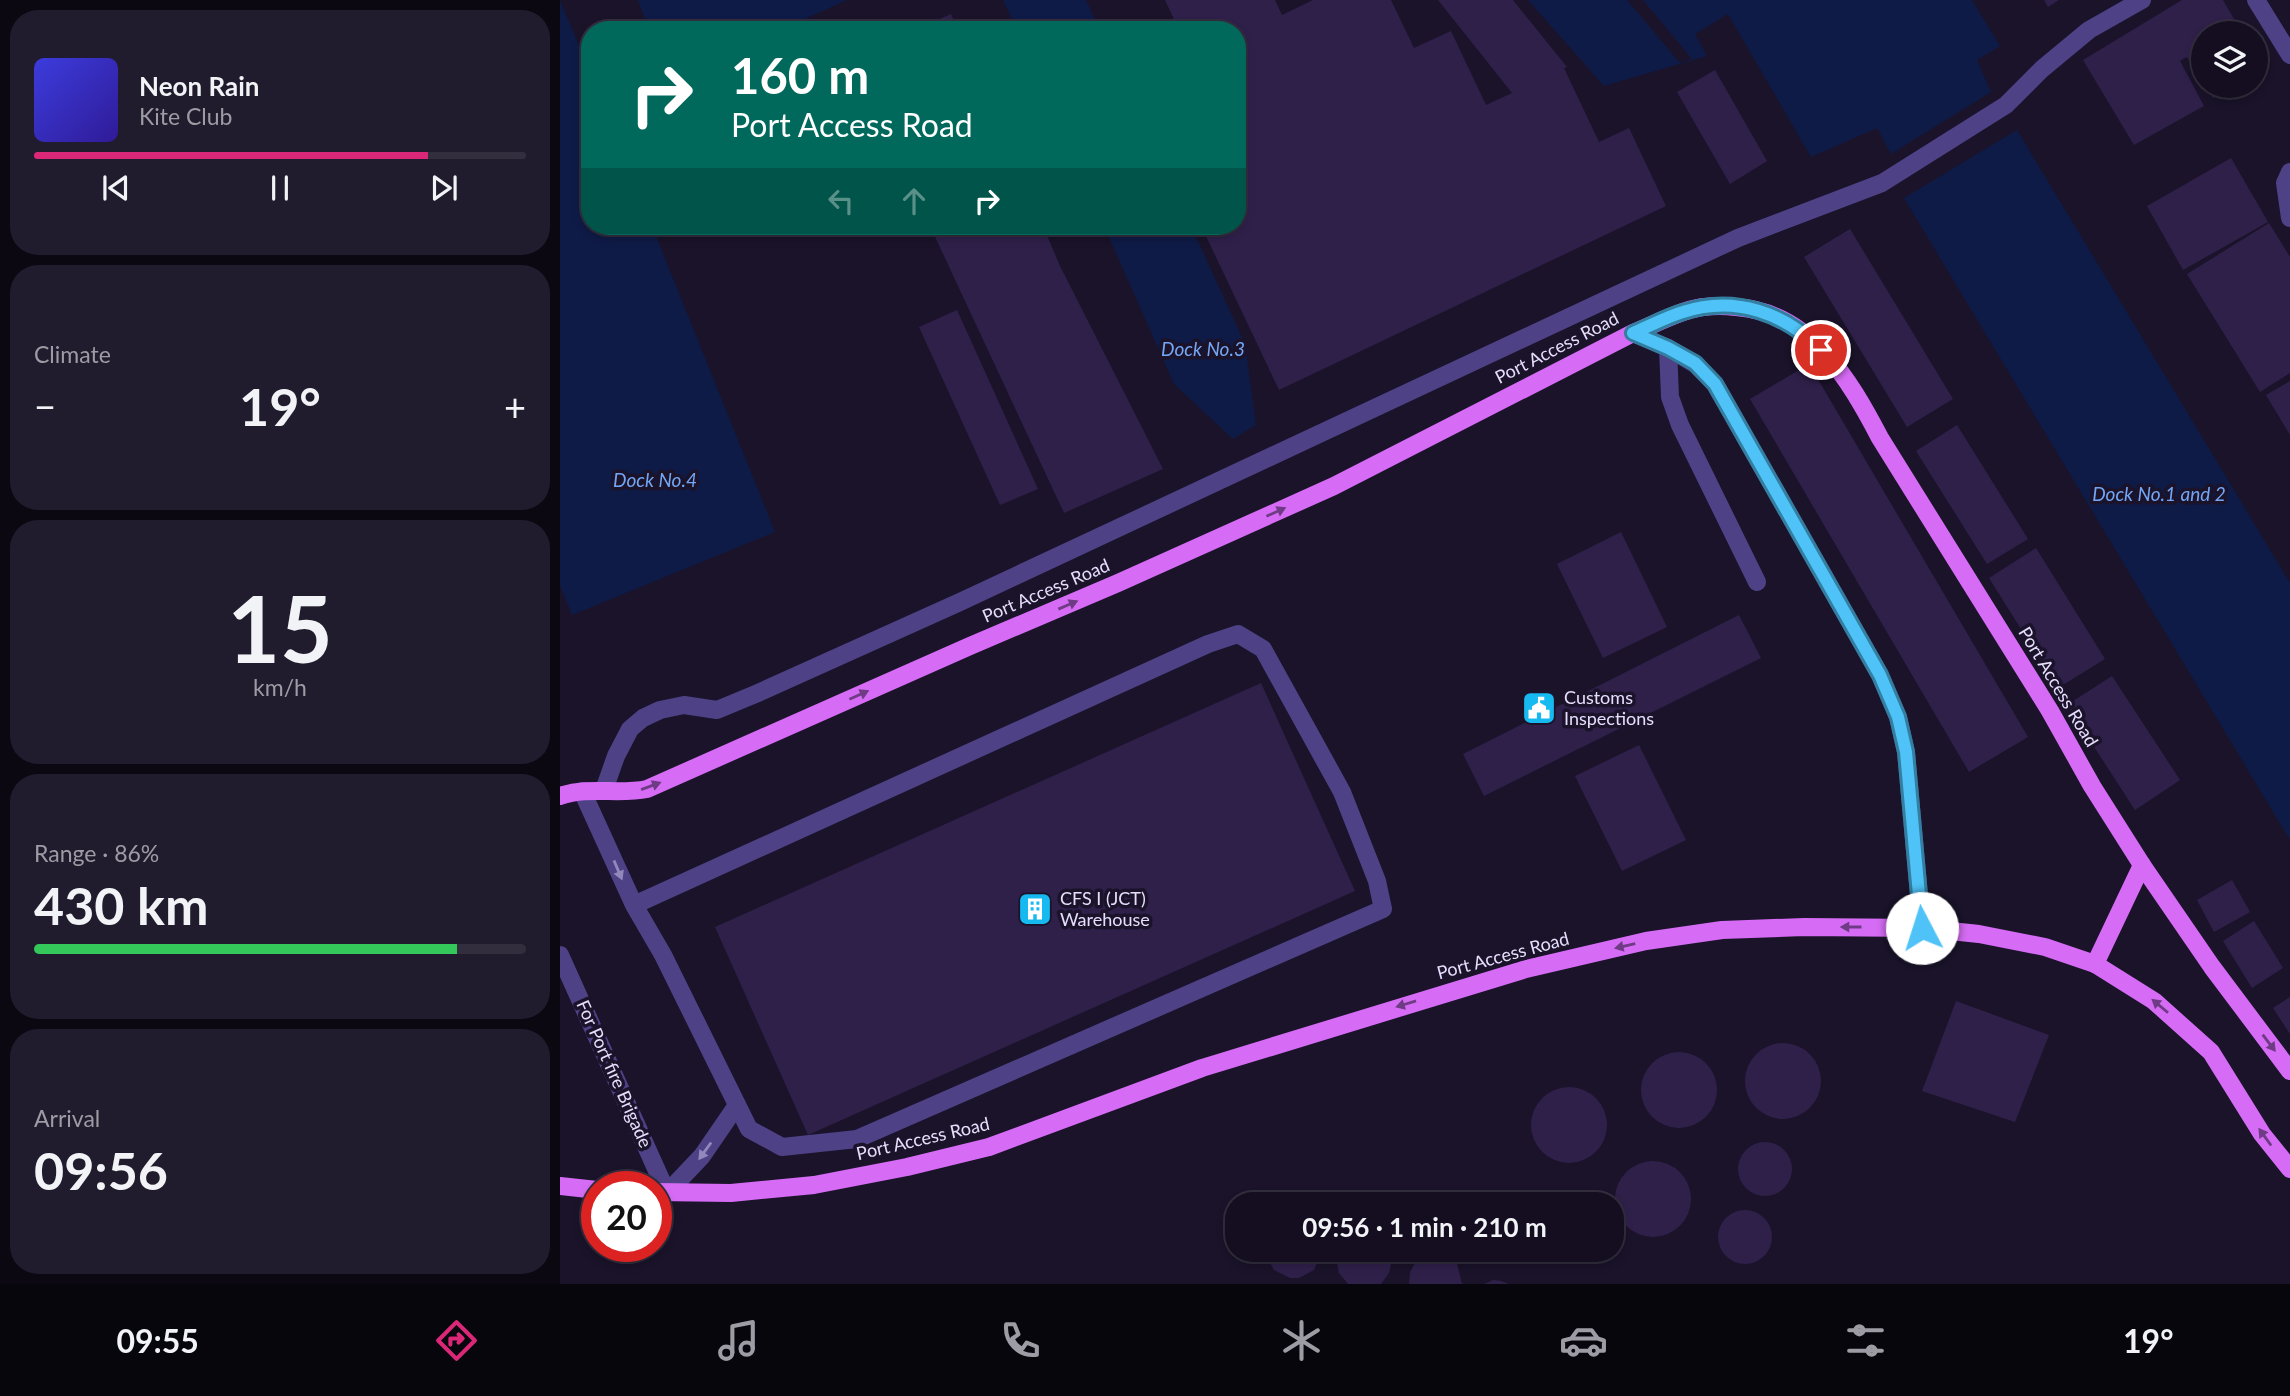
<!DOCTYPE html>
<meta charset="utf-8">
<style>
body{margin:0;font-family:Lato,sans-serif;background:#211c2d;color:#f1f3f6;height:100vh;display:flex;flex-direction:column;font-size:26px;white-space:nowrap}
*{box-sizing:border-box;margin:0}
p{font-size:23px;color:#9d9ca5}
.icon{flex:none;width:38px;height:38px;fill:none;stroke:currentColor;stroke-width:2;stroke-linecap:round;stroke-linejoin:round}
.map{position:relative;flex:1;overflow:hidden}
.sheet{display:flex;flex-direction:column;gap:10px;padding:10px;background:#0b0812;width:560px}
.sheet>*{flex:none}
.top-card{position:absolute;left:21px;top:21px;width:665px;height:214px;border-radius:28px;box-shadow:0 4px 10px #0003,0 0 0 2px #332e3e;background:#00695c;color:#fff;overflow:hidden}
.controls{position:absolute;left:1631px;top:21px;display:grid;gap:14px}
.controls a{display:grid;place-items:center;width:77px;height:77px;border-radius:50%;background:#140e20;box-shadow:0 4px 10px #0003,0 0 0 2px #332e3e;font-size:35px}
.speed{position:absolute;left:21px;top:1171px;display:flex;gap:14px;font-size:35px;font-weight:700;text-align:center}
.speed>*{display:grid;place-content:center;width:91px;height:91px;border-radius:50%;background:#140e20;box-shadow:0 4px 10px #0003,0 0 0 2px #332e3e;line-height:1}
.speed .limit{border:10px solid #d22;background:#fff;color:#111}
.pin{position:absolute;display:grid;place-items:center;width:60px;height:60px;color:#fff;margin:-30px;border:4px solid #fff;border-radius:50%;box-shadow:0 2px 7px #0007}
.me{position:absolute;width:77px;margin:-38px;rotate:355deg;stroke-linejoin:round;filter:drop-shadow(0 0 5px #0008)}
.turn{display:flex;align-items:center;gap:24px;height:147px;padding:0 35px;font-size:32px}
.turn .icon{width:91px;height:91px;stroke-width:2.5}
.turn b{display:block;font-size:49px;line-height:60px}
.lanes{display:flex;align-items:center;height:66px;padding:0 35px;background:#0003;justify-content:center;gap:35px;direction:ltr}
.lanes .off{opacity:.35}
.big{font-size:52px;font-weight:700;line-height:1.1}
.sheet .card{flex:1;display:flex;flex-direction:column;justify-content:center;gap:10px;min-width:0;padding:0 24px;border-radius:28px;background:#211c2d}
.sheet .dial{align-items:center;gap:0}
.dial b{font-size:91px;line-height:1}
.song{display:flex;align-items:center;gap:21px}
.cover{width:84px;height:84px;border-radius:10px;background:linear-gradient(135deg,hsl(240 70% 55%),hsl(250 70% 35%))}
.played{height:7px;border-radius:4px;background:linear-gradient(90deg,#db2777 80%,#332e3e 80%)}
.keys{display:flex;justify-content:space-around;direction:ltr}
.heat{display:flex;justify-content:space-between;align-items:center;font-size:38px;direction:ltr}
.charge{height:10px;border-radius:5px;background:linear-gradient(90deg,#34c759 86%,#332e3e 0)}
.trip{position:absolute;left:665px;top:1192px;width:399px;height:70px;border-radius:28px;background:#140e20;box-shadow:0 4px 10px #0003,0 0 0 2px #332e3e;font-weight:700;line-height:70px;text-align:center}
.dock{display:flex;height:112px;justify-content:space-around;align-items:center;background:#08060d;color:#9d9ca5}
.dock .icon{width:49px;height:49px}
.dock .active{color:#db2777}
.dock b{font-size:32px;color:#f1f3f6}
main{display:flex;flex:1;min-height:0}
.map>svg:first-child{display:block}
</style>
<main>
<section class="sheet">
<div class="card">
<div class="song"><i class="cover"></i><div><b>Neon Rain</b><p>Kite Club</p></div></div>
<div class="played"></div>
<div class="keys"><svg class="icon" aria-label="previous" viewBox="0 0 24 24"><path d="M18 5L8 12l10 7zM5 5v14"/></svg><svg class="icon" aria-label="pause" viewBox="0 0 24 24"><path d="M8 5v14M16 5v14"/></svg><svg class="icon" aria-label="next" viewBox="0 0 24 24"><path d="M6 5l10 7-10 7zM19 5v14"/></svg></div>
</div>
<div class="card"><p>Climate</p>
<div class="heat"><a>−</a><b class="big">19°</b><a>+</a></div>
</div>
<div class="card dial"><b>15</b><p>km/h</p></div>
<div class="card"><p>Range · 86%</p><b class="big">430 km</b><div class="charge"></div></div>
<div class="card"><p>Arrival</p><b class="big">09:56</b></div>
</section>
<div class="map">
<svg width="1730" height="1284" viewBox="0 0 1730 1284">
<rect width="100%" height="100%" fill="#1a132a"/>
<g fill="#0f1b47">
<path d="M 0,0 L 30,72 L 30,226 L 92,226 L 215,532 L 12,615 L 0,585 Z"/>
<path d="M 78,0 L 287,0 L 221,30 L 89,30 Z"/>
<path d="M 443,0 L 526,0 L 540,30 L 457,30 Z"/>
<path d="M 968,0 L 1412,0 L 1440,46 L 1417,60 L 1431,92 L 1331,154 L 1317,128 L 1251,157 L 1168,14 L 1135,34 L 1147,56 L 1044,86 Z"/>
<path d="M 1457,130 L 1730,583 L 1730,840 L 1344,198 Z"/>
<path d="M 544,226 L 631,226 L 685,344 L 696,425 L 673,439 L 614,384 Z"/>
</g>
<path fill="#1a132a" d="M 1067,0 L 1083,0 L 1132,59 L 1120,63 Z"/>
<g fill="#2f204a">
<path d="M 605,0 L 715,0 L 722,15 L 753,0 L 831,0 L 854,48 L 891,31 L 926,105 L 952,93 L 878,0 L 953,0 L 1007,67 L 1004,68 L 1039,142 L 1069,128 L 1106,206 L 719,390 L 646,236 L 662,226 L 677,226 L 677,30 L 619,30 Z"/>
<path d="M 1484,0 L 1499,0 L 1488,7 Z"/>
<path d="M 1622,0 L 1663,0 L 1678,26 L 1667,33 L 1643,33 L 1643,83 L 1627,57 L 1620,61 L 1644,106 L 1574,145 L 1523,60 Z"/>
<path d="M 391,14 L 398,30 L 355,30 Z"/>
<path d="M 1155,70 L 1207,161 L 1170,184 L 1117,92 Z"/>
<path d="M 1645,86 L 1673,86 L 1653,98 Z"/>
<path d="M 1671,158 L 1708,222 L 1623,270 L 1587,206 Z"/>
<path d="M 1709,223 L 1730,257 L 1730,373 L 1700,392 L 1627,274 Z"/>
<path d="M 370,226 L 483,226 L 500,266 L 603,469 L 504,513 Z"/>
<path d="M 1290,229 L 1393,399 L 1347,427 L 1244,257 Z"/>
<path d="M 397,310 L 478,489 L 440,505 L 359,327 Z"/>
<path d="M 1249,364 L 1468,737 L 1409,772 L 1190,399 Z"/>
<path d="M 1730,381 L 1730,435 L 1706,395 Z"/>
<path d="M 1397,425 L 1468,539 L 1427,564 L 1356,451 Z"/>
<path d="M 1061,532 L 1107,627 L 1043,658 L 997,564 Z"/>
<path d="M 1476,548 L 1545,659 L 1498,688 L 1429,578 Z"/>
<path d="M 1179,615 L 1201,658 L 924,796 L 903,754 Z"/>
<path d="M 1552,676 L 1620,780 L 1575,810 L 1507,705 Z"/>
<path d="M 701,683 L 795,891 L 248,1135 L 155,927 Z"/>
<path d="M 1079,745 L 1126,840 L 1062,871 L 1015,776 Z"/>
<path d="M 1672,880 L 1690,912 L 1654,932 L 1637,900 Z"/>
<path d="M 1694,921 L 1723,968 L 1692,988 L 1663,941 Z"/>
<path d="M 1730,997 L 1730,1034 L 1713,1008 Z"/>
<path d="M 1396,1001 L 1489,1035 L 1455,1122 L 1362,1091 Z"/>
<circle cx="1223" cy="1081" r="38"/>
<circle cx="1119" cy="1090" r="38"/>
<circle cx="1009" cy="1125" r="38"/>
<circle cx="1205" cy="1169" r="27"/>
<circle cx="1093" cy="1199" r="38"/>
<circle cx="1185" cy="1237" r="27"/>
<path d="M 708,1250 L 760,1250 L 761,1253 L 754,1270 L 739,1278 L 730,1278 L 714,1270 L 709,1261 Z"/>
<path d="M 782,1250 L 826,1250 L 831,1265 L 829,1273 L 821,1284 L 788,1284 L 779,1273 L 777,1263 Z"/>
<path d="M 871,1254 L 881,1254 L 897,1264 L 902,1284 L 849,1284 L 850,1272 L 855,1263 Z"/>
<path d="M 933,1280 L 941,1281 L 949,1284 L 924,1284 Z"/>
</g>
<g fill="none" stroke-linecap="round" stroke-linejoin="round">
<g stroke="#4e4186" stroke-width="18">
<path d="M 1696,0 L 1730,55"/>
<path d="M 1730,172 L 1725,183 L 1730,218"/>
<path d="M 1073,333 L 1108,348 L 1135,364 L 1155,384 L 1320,675 L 1338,717 L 1346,752 L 1362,928"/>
<path d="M 1108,348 L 1110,397 L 1120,425 L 1197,582"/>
<path d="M 44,790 L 56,756 L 70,729 L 83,718 L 100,710 L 124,705 L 157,710 L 198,693 L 400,602 L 1178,238 L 1322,183 L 1446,105 L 1482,69 L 1529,30 L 1582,0"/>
<path d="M 22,791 L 74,905 L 103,955 L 189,1129 L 222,1147 L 297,1139 L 823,909 L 817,881 L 782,792 L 703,649 L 678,634 L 648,644 L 74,905"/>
<path d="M 0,955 L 107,1193 L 142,1156 L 177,1105"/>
</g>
<g stroke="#d66cf5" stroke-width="18">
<path d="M 0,796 C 29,786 58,795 87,789 L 410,646 L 558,583 L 774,486 L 1073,333 C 1090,326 1106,318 1123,312 C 1140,306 1158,305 1176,307 C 1250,312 1289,379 1320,438 L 1490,711 L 1532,786 L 1582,865 L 1652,967 L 1730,1071"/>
<path d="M 1535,964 L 1582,865"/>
<path d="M 0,1186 L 37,1190"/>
<path d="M 96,1192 L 171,1193 L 254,1185 L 347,1167 L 429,1147 L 642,1068 L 966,969 L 1086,941 L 1162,930 L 1244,927 L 1362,928 L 1419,934 L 1485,947 L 1535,964 L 1594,1001 L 1651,1052 L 1702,1134 L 1730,1169"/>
</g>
</g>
<defs><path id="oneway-solid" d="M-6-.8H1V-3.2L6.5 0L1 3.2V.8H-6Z" transform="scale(1.75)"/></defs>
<g fill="#6f3b85">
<use href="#oneway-solid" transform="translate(716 512) rotate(-24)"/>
<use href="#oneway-solid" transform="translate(508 605) rotate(-23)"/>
<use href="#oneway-solid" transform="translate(299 695) rotate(-24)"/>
<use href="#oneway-solid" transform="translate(91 786) rotate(-20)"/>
<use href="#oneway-solid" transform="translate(1291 927) rotate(180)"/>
<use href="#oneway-solid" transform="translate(1065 946) rotate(167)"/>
<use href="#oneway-solid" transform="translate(846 1004) rotate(163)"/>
<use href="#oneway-solid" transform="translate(1600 1006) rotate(-140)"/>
<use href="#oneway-solid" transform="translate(1709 1043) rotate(53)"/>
<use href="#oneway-solid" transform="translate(1705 1137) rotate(-126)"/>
</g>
<g fill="#9288bc">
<use href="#oneway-solid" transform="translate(58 870) rotate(67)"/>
<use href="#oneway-solid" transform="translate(145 1151) rotate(126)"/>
</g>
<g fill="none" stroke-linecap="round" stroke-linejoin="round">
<g stroke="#337fa1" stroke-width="18">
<path id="route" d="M 1261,350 C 1225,313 1175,295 1123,312 C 1106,317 1090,326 1073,333 L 1108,348 L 1135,363 L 1155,384 L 1320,675 L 1338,717 L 1346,752 L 1362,928"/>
</g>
<use href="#route" stroke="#4fc3f7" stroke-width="12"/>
</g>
<defs>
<g id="civic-square" transform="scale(1.75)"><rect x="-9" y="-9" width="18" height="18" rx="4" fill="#17baf0" stroke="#1a132a"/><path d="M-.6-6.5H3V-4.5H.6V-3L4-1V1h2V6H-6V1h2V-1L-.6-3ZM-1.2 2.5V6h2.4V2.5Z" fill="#fff"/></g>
<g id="building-square" transform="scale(1.75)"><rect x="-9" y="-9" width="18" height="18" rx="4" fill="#17baf0" stroke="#1a132a"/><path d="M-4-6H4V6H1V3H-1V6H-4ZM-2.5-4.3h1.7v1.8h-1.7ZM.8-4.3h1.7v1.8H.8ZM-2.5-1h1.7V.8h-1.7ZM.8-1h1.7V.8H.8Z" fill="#fff"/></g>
</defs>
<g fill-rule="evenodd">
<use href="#civic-square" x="979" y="708"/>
<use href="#building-square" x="475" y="909"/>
</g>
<g text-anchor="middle" stroke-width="7" stroke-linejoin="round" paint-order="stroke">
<g font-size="18" fill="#e6defd" stroke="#1a132a">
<text transform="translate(997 348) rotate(-27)" y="6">Port Access Road</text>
<text transform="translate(486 591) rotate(-23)" y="6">Port Access Road</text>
<text transform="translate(1498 687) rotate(59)" y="6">Port Access Road</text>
<text transform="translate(943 956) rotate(-15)" y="6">Port Access Road</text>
<text transform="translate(54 1074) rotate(66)" y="6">For Port fire Brigade</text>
<text transform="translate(363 1139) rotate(-13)" y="6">Port Access Road</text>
</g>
<g font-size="18" fill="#e6defd" stroke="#1a132a" text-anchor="start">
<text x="1004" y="704">Customs<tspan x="1004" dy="21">Inspections</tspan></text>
<text x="500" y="905">CFS I (JCT)<tspan x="500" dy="21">Warehouse</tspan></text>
</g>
<g font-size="19" font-style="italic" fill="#73a6f6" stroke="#1a132a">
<text x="643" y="356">Dock No.3</text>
<text x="95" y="487">Dock No.4</text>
<text x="1599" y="501">Dock No.1 and 2</text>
</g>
</g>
</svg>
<div class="controls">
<a><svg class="icon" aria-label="layers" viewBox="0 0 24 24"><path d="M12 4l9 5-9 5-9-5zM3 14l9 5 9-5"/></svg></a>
</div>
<div class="speed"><div class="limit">20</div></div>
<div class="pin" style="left:1261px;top:350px;background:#d93025"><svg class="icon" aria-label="arrive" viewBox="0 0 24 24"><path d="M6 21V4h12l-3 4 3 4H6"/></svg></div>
<svg class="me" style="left:1362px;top:928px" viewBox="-20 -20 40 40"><circle r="19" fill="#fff"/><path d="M0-13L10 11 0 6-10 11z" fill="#4fc3f7"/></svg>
<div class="trip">09:56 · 1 min · 210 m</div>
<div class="top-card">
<div class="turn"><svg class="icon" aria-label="right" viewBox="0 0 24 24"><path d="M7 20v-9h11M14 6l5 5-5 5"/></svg><div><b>160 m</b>Port Access Road</div></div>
<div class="lanes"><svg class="icon off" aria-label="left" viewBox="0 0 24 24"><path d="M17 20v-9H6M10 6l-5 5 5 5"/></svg><svg class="icon off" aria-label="ahead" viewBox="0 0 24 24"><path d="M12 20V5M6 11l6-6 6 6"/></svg><svg class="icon" aria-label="right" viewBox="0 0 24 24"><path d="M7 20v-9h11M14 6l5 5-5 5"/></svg></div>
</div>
</div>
</main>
<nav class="dock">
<b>09:55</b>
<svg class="icon active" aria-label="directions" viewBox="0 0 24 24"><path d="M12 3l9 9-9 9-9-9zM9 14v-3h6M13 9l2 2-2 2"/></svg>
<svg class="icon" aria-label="music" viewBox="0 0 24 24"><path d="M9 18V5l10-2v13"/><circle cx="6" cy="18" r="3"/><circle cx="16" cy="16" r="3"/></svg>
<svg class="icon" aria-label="phone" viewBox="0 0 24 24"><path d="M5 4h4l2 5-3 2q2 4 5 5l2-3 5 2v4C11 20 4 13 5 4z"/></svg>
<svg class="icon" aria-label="climate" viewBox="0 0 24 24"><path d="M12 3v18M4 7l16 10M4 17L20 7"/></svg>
<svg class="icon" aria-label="car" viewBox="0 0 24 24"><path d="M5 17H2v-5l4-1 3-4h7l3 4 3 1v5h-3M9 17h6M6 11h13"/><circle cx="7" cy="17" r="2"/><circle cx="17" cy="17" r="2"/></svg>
<svg class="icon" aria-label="filters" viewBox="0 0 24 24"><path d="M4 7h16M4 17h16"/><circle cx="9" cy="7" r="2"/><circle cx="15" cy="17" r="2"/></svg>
<b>19°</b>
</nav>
